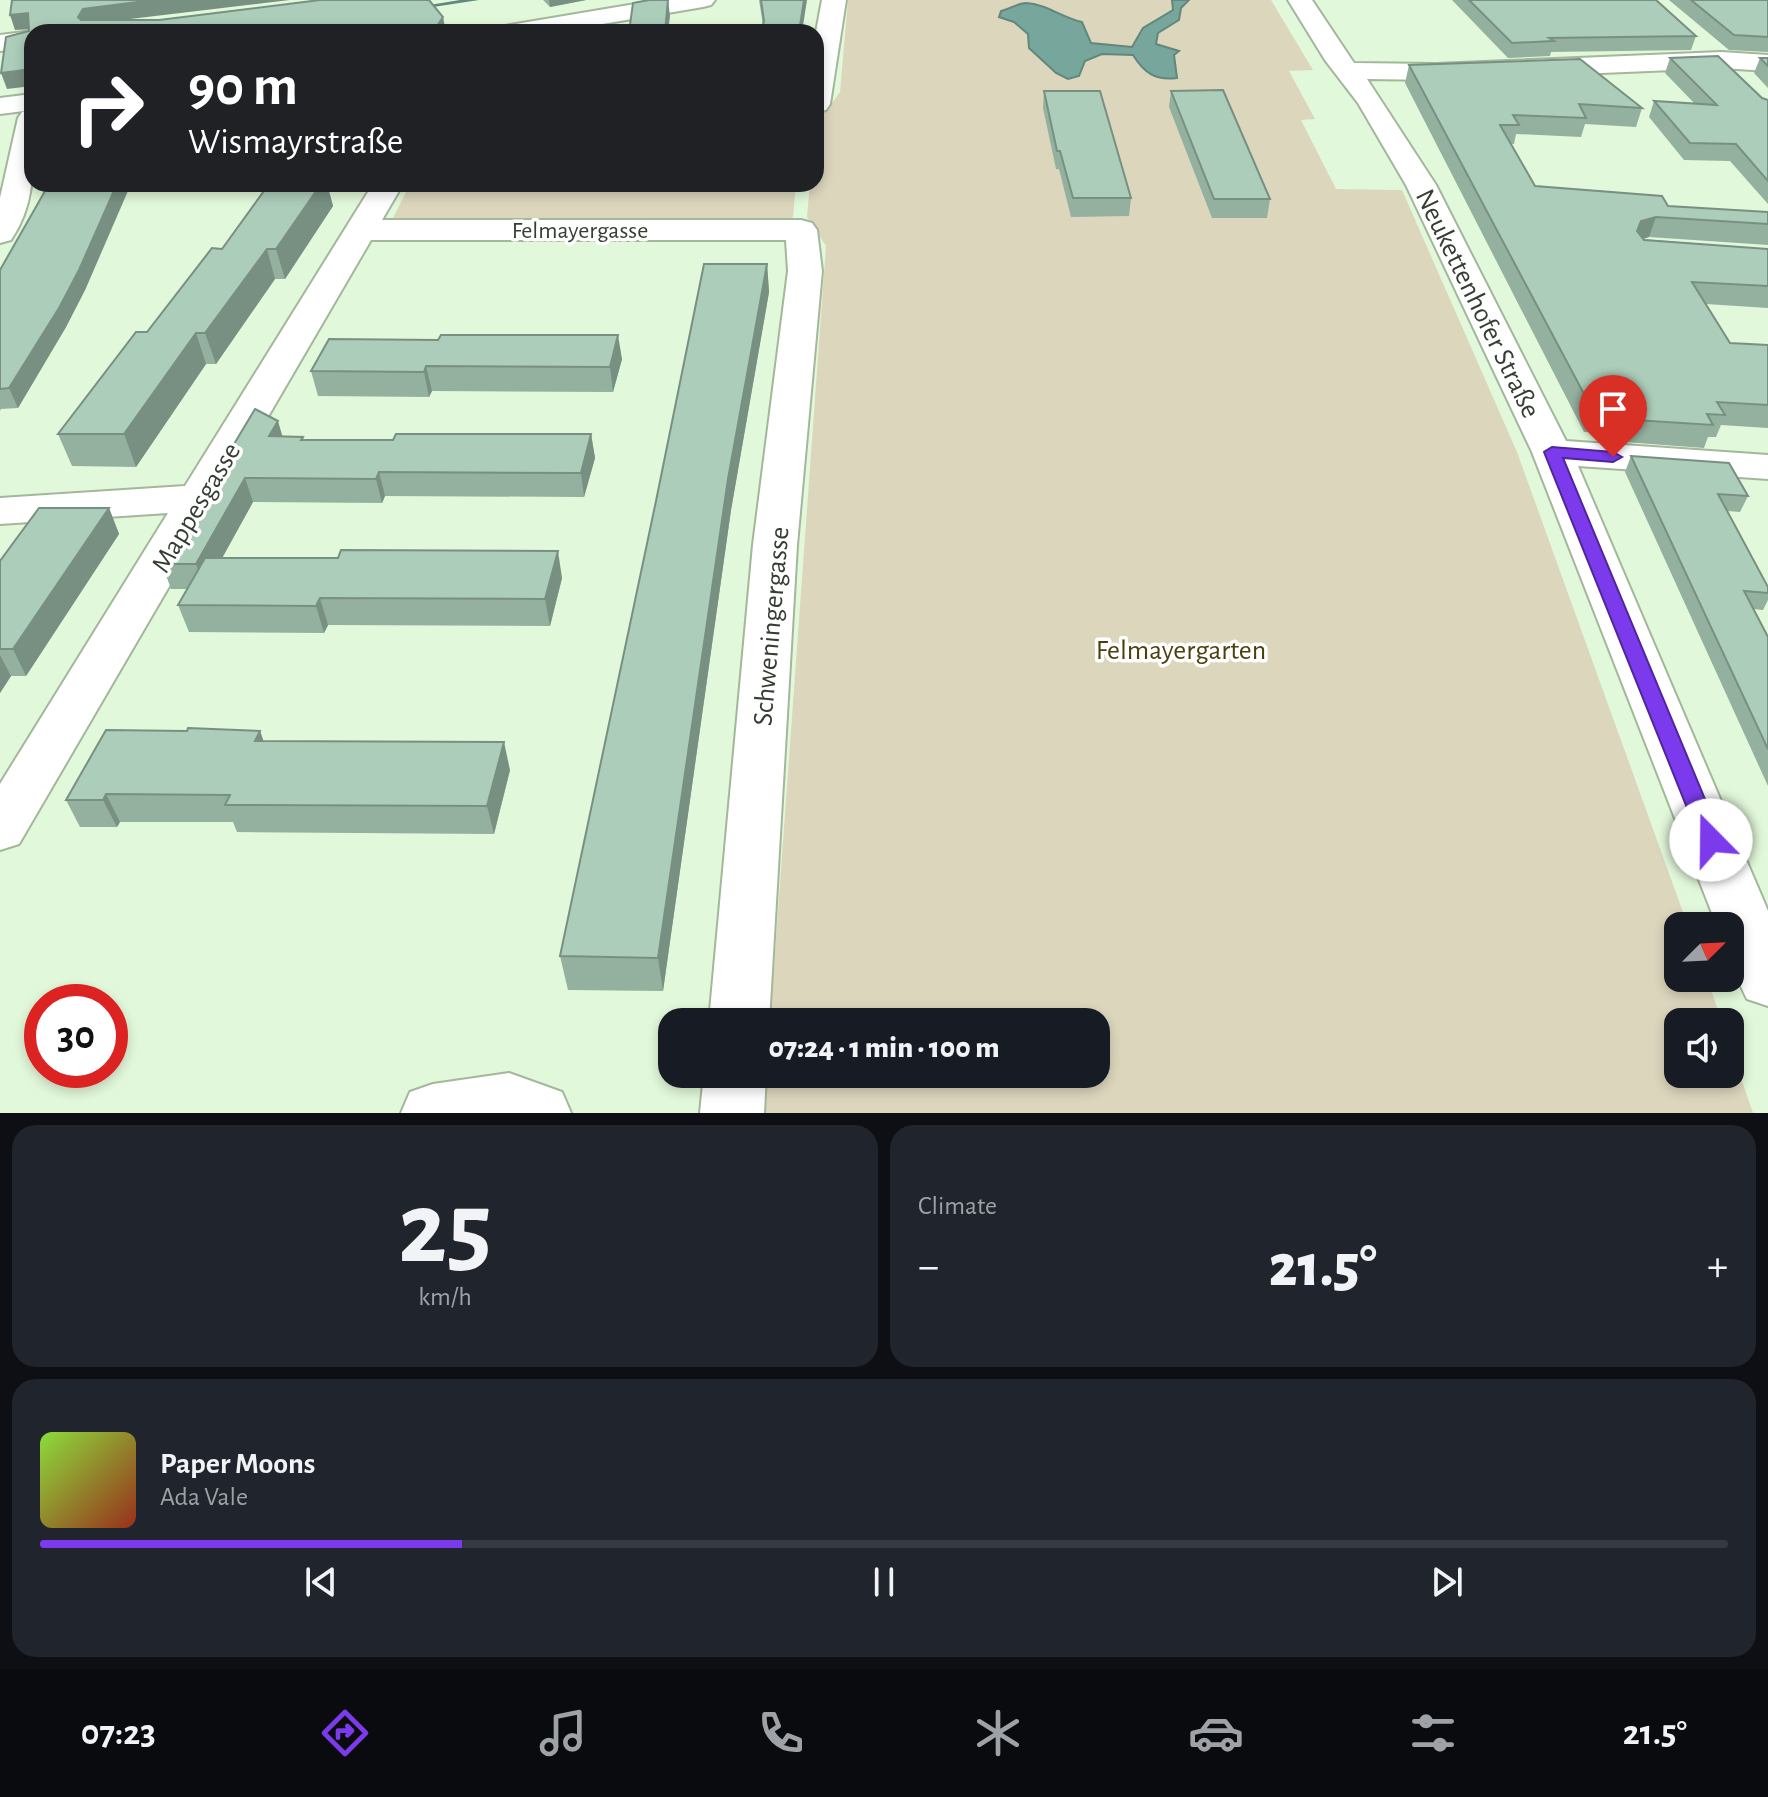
<!DOCTYPE html>
<meta charset="utf-8">
<style>
body{margin:0;font-family:"Alegreya Sans",sans-serif;background:#20242c;color:#f1f3f6;height:100vh;display:flex;flex-direction:column;font-size:30px;white-space:nowrap}
*{box-sizing:border-box;margin:0}
p{font-size:26px;color:#9ea1a6}
.icon{flex:none;width:44px;height:44px;fill:none;stroke:currentColor;stroke-width:2;stroke-linecap:round;stroke-linejoin:round}
.map{position:relative;height:1113px;overflow:hidden}
.sheet{display:flex;flex-direction:column;gap:12px;padding:12px;background:#0d0f14;flex:1}
.sheet>*{flex:none}
.top-card{position:absolute;left:24px;top:24px;width:800px;height:168px;border-radius:24px;box-shadow:0 4px 12px #0003;background:#202124;color:#fff;overflow:hidden}
.needle{width:52px;rotate:66deg}
.buttons{position:absolute;left:1664px;top:912px;display:grid;gap:16px}
.buttons a{display:grid;place-items:center;width:80px;height:80px;border-radius:16px;background:#171b24;box-shadow:0 4px 12px #0003;font-size:40px}
.speed{position:absolute;left:24px;top:984px;display:flex;gap:16px;font-size:40px;font-weight:700;text-align:center}
.speed>*{display:grid;place-content:center;width:104px;height:104px;border-radius:50%;background:#171b24;box-shadow:0 4px 12px #0003;line-height:1}
.speed .limit{border:12px solid #d22;background:#fff;color:#111}
.pin{position:absolute;display:grid;place-items:center;width:68px;height:68px;color:#fff;margin:-82px -34px;border-radius:50% 50% 50% 0;rotate:-45deg;box-shadow:0 0 8px #0007}
.pin .icon{rotate:45deg}
.me{position:absolute;width:88px;margin:-44px;rotate:338deg;stroke-linejoin:round;filter:drop-shadow(0 0 6px #0008)}
.turn{display:flex;align-items:center;gap:28px;height:168px;padding:0 32px;font-size:36px}
.turn .icon{width:104px;height:104px;stroke-width:2.5}
.turn b{display:block;font-size:56px;line-height:68px}
.big{font-size:60px;font-weight:800;line-height:1.1}
.sheet .card{flex:1;display:flex;flex-direction:column;justify-content:center;gap:12px;min-width:0;padding:0 28px;border-radius:24px;background:#20242c}
.sheet .dial{align-items:center;gap:0}
.dial b{font-size:104px;line-height:1}
.song{display:flex;align-items:center;gap:24px}
.cover{width:96px;height:96px;border-radius:12px;background:linear-gradient(135deg,hsl(90 70% 55%),hsl(10 70% 35%))}
.played{height:8px;border-radius:4px;background:linear-gradient(90deg,#7c3aed 25%,#363941 25%)}
.keys{display:flex;justify-content:space-around;direction:ltr}
.heat{display:flex;justify-content:space-between;align-items:center;font-size:44px;direction:ltr}
.sheet .tiles{flex:1;display:grid;gap:12px;grid-template-columns:1fr 1fr}
.card:last-child{grid-column:span 2}
.trip{position:absolute;left:658px;top:1008px;width:452px;height:80px;border-radius:24px;background:#171b24;box-shadow:0 4px 12px #0003;font-weight:800;line-height:80px;text-align:center}
.tabs{display:flex;height:128px;justify-content:space-around;align-items:center;background:#090b0e;color:#9ea1a6}
.tabs .icon{width:56px;height:56px}
.tabs .current{color:#7c3aed}
.tabs b{font-size:36px;color:#f1f3f6}
.map>svg:first-child{display:block}
</style>
<div class="map">
<svg width="1768" height="1113" viewBox="0 0 1768 1113">
<rect width="100%" height="100%" fill="#e2f8da"/>
<g fill="#dcd6bd">
<path d="M 848,0 L 1271,0 L 1313,70 L 1289,71 L 1315,119 L 1301,120 L 1336,189 L 1402,190 L 1517,452 L 1688,926 L 1678,926 L 1678,978 L 1707,978 L 1722,1022 L 1678,1022 L 1678,1074 L 1730,1074 L 1730,1046 L 1753,1113 L 763,1113 L 766,1074 L 1096,1074 L 1096,1022 L 770,1022 L 826,246 L 807,217 L 810,184 L 816,184 L 816,113 L 827,110 L 840,92 Z"/>
<path d="M 410,184 L 796,184 L 793,217 L 784,222 L 392,220 Z"/>
</g>
<path fill="#76a69c" stroke="#62877c" stroke-width="2" d="M 1172,0 L 1189,0 L 1181,8 L 1179,20 L 1158,33 L 1156,44 L 1179,51 L 1174,55 L 1177,78 C 1156,81 1144,73 1133,55 L 1102,54 L 1085,61 L 1079,76 L 1068,79 L 1056,73 L 1029,48 L 1028,34 L 1014,22 L 999,17 L 1001,11 C 1009,9 1019,3 1026,3 C 1046,4 1063,18 1082,22 L 1091,43 L 1132,47 L 1143,28 L 1173,10 Z"/>
<g fill="none" stroke-linecap="round" stroke-linejoin="round">
<path fill="#62877c" fill-rule="evenodd" d="M 460,0 L 479,0 L 420,9 L 417,7 Z"/>
<g stroke="#a3b79b" stroke-width="4">
<g id="minor">
<path d="M 822,0 L 846,0 L 830,104 L 826,110 L 816,112 L 816,32 Z"/>
<path d="M 1288,0 L 1312,0 L 1354,63 L 1436,64 L 1721,52 L 1768,55 L 1768,71 L 1721,68 L 1436,80 L 1367,79 L 1436,185 L 1566,441 L 1768,455 L 1768,479 L 1578,466 L 1768,911 L 1768,1006 L 1747,999 C 1733,971 1730,957 1730,926 L 1717,926 L 1532,452 L 1406,185 L 1358,103 L 1325,60 Z"/>
<path d="M 32,31 L 32,47 L 0,51 L 0,35 Z"/>
<path d="M 32,110 C 32,157 39,199 11,240 L 0,243 L 0,198 L 18,118 L 22,112 Z"/>
<path d="M 373,184 L 403,184 L 382,220 L 801,220 L 812,223 L 817,230 L 822,271 L 797,545 L 769,1022 L 709,1022 L 753,545 L 788,271 L 786,240 L 371,240 L 19,844 L 0,850 L 0,784 L 168,513 L 0,524 L 0,498 L 185,486 Z"/>
<path d="M 509,1073 L 562,1092 L 571,1113 L 401,1113 L 410,1092 L 433,1084 Z"/>
<path d="M 704,1074 L 766,1074 L 764,1113 L 700,1113 Z"/>
</g>
</g>
<g stroke="#a3b79b" stroke-width="4">
<g id="secondary">
<path d="M 659,0 L 715,0 L 711,5 L 703,7 L 555,32 L 498,32 L 501,27 L 510,25 Z"/>
<path d="M 32,94 L 32,110 L 0,114 L 0,98 Z"/>
</g>
</g>
<use href="#minor" fill="#fff" fill-rule="evenodd"/>
<use href="#secondary" fill="#fff" fill-rule="evenodd"/>
</g>
<g fill="#94b09f">
<path d="M 543,0 L 586,0 L 550,7 Z"/>
<path d="M 759,0 L 807,0 L 763,25 Z"/>
<path d="M 1452,0 L 1656,0 L 1696,36 L 1691,50 L 1551,52 L 1550,56 L 1508,58 Z"/>
<path d="M 1669,0 L 1768,0 L 1768,52 L 1729,50 Z"/>
<path d="M 1670,58 L 1762,98 L 1768,100 L 1768,204 L 1730,161 L 1684,160 L 1649,117 L 1654,101 L 1695,104 L 1665,73 Z"/>
<path d="M 1760,58 L 1768,58 L 1768,88 L 1754,73 Z"/>
<path d="M 1409,65 L 1642,108 L 1636,127 L 1585,124 L 1581,137 L 1516,134 L 1514,144 L 1511,144 L 1535,186 L 1668,206 L 1768,212 L 1768,245 L 1649,237 L 1643,239 L 1768,249 L 1768,308 L 1706,304 L 1730,343 L 1768,345 L 1768,428 L 1721,425 L 1716,437 L 1708,437 L 1704,448 L 1611,441 L 1607,433 L 1584,432 L 1405,83 Z"/>
<path d="M 1044,91 L 1131,198 L 1129,216 L 1071,217 L 1059,169 L 1056,169 L 1043,108 Z"/>
<path d="M 1171,91 L 1270,199 L 1267,218 L 1212,218 L 1169,107 Z"/>
<path d="M 269,184 L 327,184 L 333,206 L 285,279 L 275,279 L 216,364 L 206,364 L 136,467 L 72,466 L 58,434 L 222,249 Z"/>
<path d="M 767,264 L 769,292 L 731,510 L 663,991 L 568,990 L 560,956 Z"/>
<path d="M 0,270 L 86,288 L 66,327 L 18,408 L 1,409 L 0,411 Z"/>
<path d="M 438,340 L 622,359 L 613,392 L 432,391 L 429,397 L 318,396 L 311,371 Z"/>
<path d="M 591,434 L 595,458 L 584,497 L 385,496 L 382,503 L 253,502 L 222,558 L 562,578 L 550,626 L 328,625 L 324,633 L 189,632 L 178,605 L 187,589 L 171,589 L 162,564 L 283,436 L 303,437 L 304,440 L 393,440 Z"/>
<path d="M 1631,456 L 1748,496 L 1740,512 L 1727,511 L 1768,587 L 1768,600 L 1763,610 L 1753,609 L 1768,637 L 1768,786 L 1625,472 Z"/>
<path d="M 109,508 L 119,534 L 26,676 L 11,676 L 0,693 L 0,561 Z"/>
<path d="M 260,731 L 263,741 L 510,770 L 494,834 L 237,832 L 233,822 L 120,822 L 117,827 L 80,827 L 66,800 Z"/>
</g>
<g fill="#789082">
<path d="M 153,0 L 290,0 L 88,24 L 78,17 L 83,9 Z"/>
<path d="M 549,0 L 586,0 L 550,7 Z"/>
<path d="M 668,0 L 670,16 L 668,32 L 665,32 Z"/>
<path d="M 804,0 L 807,0 L 802,32 L 799,32 Z"/>
<path d="M 28,13 L 34,29 L 15,30 L 10,15 Z"/>
<path d="M 443,17 L 446,32 L 433,32 Z"/>
<path d="M 32,69 L 32,86 L 7,89 L 1,73 Z"/>
<path d="M 117,184 L 131,184 L 86,288 L 66,327 L 18,408 L 9,388 Z"/>
<path d="M 321,184 L 327,184 L 333,206 L 285,279 L 276,249 Z"/>
<path d="M 1656,217 L 1649,237 L 1634,242 L 1641,221 Z"/>
<path d="M 267,249 L 275,279 L 216,364 L 205,333 Z"/>
<path d="M 767,264 L 769,292 L 731,510 L 663,991 L 658,958 L 728,479 Z"/>
<path d="M 196,333 L 206,364 L 136,467 L 124,434 Z"/>
<path d="M 618,335 L 622,359 L 613,392 L 610,367 Z"/>
<path d="M 426,366 L 432,391 L 429,397 L 424,372 Z"/>
<path d="M 278,421 L 285,445 L 269,436 Z"/>
<path d="M 591,434 L 595,458 L 584,497 L 581,473 Z"/>
<path d="M 379,472 L 385,496 L 382,503 L 376,479 Z"/>
<path d="M 245,478 L 253,502 L 205,589 L 196,564 Z"/>
<path d="M 109,508 L 119,534 L 26,676 L 13,649 Z"/>
<path d="M 558,551 L 562,578 L 550,626 L 545,599 Z"/>
<path d="M 320,598 L 328,625 L 324,633 L 316,606 Z"/>
<path d="M 0,655 L 11,676 L 0,693 Z"/>
<path d="M 260,731 L 270,759 L 255,741 Z"/>
<path d="M 504,742 L 510,770 L 494,834 L 487,806 Z"/>
<path d="M 106,794 L 120,822 L 117,827 L 103,800 Z"/>
</g>
<g fill="#accdb9" stroke="#789082" stroke-width="2">
<path d="M 12,0 L 153,0 L 83,9 L 78,17 L 81,20 L 159,20 L 320,0 L 429,0 L 443,17 L 433,32 L 32,32 L 32,69 L 1,73 L 6,37 L 29,31 L 28,13 L 10,15 Z"/>
<path d="M 649,0 L 668,0 L 665,32 L 629,32 L 633,3 Z"/>
<path d="M 761,0 L 804,0 L 799,32 L 761,32 L 764,21 Z"/>
<path d="M 1469,0 L 1656,0 L 1696,36 L 1549,38 L 1554,41 L 1512,43 Z"/>
<path d="M 1691,0 L 1768,0 L 1768,37 L 1734,35 Z"/>
<path d="M 1718,56 L 1762,98 L 1768,100 L 1768,181 L 1736,144 L 1690,143 L 1654,101 L 1717,105 L 1670,58 Z"/>
<path d="M 1760,58 L 1768,58 L 1768,66 Z"/>
<path d="M 1580,59 L 1642,108 L 1579,104 L 1586,118 L 1513,115 L 1519,125 L 1500,125 L 1535,186 L 1662,196 L 1668,206 L 1768,212 L 1768,224 L 1656,217 L 1641,221 L 1637,231 L 1644,240 L 1768,249 L 1768,286 L 1692,282 L 1730,343 L 1768,345 L 1768,405 L 1717,402 L 1725,415 L 1707,414 L 1713,425 L 1619,419 L 1615,410 L 1592,409 L 1409,65 Z"/>
<path d="M 1223,90 L 1270,199 L 1214,199 L 1171,91 Z"/>
<path d="M 1044,91 L 1100,91 L 1131,198 L 1073,198 L 1060,151 L 1057,151 Z"/>
<path d="M 49,184 L 117,184 L 79,270 L 59,308 L 9,388 L 0,389 L 0,270 Z"/>
<path d="M 269,184 L 321,184 L 276,249 L 267,249 L 205,333 L 196,333 L 124,434 L 58,434 L 136,332 L 147,332 L 212,248 L 222,249 Z"/>
<path d="M 704,264 L 767,264 L 728,479 L 658,958 L 560,956 L 656,501 Z"/>
<path d="M 441,335 L 618,335 L 610,367 L 426,366 L 424,372 L 311,371 L 329,339 L 438,340 Z"/>
<path d="M 255,409 L 278,421 L 269,436 L 303,437 L 301,440 L 393,440 L 396,434 L 591,434 L 581,473 L 379,472 L 376,479 L 245,478 L 196,564 L 162,564 Z"/>
<path d="M 1631,456 L 1729,463 L 1748,496 L 1718,494 L 1768,587 L 1768,593 L 1744,591 L 1768,637 L 1768,749 Z"/>
<path d="M 39,508 L 109,508 L 13,649 L 0,649 L 0,561 Z"/>
<path d="M 341,550 L 558,551 L 545,599 L 320,598 L 316,606 L 178,605 L 205,558 L 338,558 Z"/>
<path d="M 188,728 L 260,731 L 255,741 L 504,742 L 487,806 L 225,805 L 230,795 L 106,794 L 103,800 L 66,800 L 106,730 L 187,731 Z"/>
</g>
<path fill="#7c3aed" stroke="#51269a" stroke-width="2" d="M 1552,447 L 1613,452 L 1622,457 L 1613,462 L 1563,458 L 1722,840 L 1719,846 L 1711,849 L 1703,846 L 1700,840 L 1544,452 Z"/>
<g text-anchor="middle" stroke-width="7" stroke-linejoin="round" paint-order="stroke">
<g font-size="24" fill="#353e32" stroke="#fff">
<text x="580" y="238">Felmayergasse</text>
</g>
<g font-size="28" fill="#353e32" stroke="#fff">
<text transform="translate(1479 303) rotate(64)" y="10">Neukettenhofer Straße</text>
<text transform="translate(195 507) rotate(-59)" y="10">Mappesgasse</text>
<text transform="translate(770 626) rotate(-85)" y="10">Schweningergasse</text>
</g>
<g font-size="28" fill="#4b3f0d" stroke="#fff">
<text x="1181" y="659">Felmayergarten</text>
</g>
</g>
</svg>
<div class="buttons">
<a><svg class="needle" viewBox="-14 -14 28 28"><path d="M0-13l5 13h-10z" fill="#e53935"/><path d="M0 13l5-13h-10z" fill="#9ea1a6"/></svg></a>
<a><svg class="icon" aria-label="sound" viewBox="0 0 24 24"><path d="M4 9h4l5-4v14l-5-4H4zM17 9q2 3 0 6"/></svg></a>
</div>
<div class="speed"><div class="limit">30</div></div>
<div class="pin" style="left:1613px;top:457px;background:#d93025"><svg class="icon" aria-label="arrive" viewBox="0 0 24 24"><path d="M6 21V4h12l-3 4 3 4H6"/></svg></div>
<svg class="me" style="left:1711px;top:840px" viewBox="-20 -20 40 40"><circle r="19" fill="#fff"/><path d="M0-13L10 11 0 6-10 11z" fill="#7c3aed"/></svg>
<div class="trip">07:24 · 1 min · 100 m</div>
<div class="top-card">
<div class="turn"><svg class="icon" aria-label="right" viewBox="0 0 24 24"><path d="M7 20v-9h11M14 6l5 5-5 5"/></svg><div><b>90 m</b>Wismayrstraße</div></div>
</div>
</div>
<section class="sheet">
<div class="tiles">
<div class="card dial"><b>25</b><p>km/h</p></div>
<div class="card"><p>Climate</p>
<div class="heat"><a>−</a><b class="big">21.5°</b><a>+</a></div>
</div>
<div class="card">
<div class="song"><i class="cover"></i><div><b>Paper Moons</b><p>Ada Vale</p></div></div>
<div class="played"></div>
<div class="keys"><svg class="icon" aria-label="previous" viewBox="0 0 24 24"><path d="M18 5L8 12l10 7zM5 5v14"/></svg><svg class="icon" aria-label="pause" viewBox="0 0 24 24"><path d="M8 5v14M16 5v14"/></svg><svg class="icon" aria-label="next" viewBox="0 0 24 24"><path d="M6 5l10 7-10 7zM19 5v14"/></svg></div>
</div>
</div>
</section>
<nav class="tabs">
<b>07:23</b>
<svg class="icon current" aria-label="directions" viewBox="0 0 24 24"><path d="M12 3l9 9-9 9-9-9zM9 14v-3h6M13 9l2 2-2 2"/></svg>
<svg class="icon" aria-label="music" viewBox="0 0 24 24"><path d="M9 18V5l10-2v13"/><circle cx="6" cy="18" r="3"/><circle cx="16" cy="16" r="3"/></svg>
<svg class="icon" aria-label="phone" viewBox="0 0 24 24"><path d="M5 4h4l2 5-3 2q2 4 5 5l2-3 5 2v4C11 20 4 13 5 4z"/></svg>
<svg class="icon" aria-label="climate" viewBox="0 0 24 24"><path d="M12 3v18M4 7l16 10M4 17L20 7"/></svg>
<svg class="icon" aria-label="car" viewBox="0 0 24 24"><path d="M5 17H2v-5l4-1 3-4h7l3 4 3 1v5h-3M9 17h6M6 11h13"/><circle cx="7" cy="17" r="2"/><circle cx="17" cy="17" r="2"/></svg>
<svg class="icon" aria-label="filters" viewBox="0 0 24 24"><path d="M4 7h16M4 17h16"/><circle cx="9" cy="7" r="2"/><circle cx="15" cy="17" r="2"/></svg>
<b>21.5°</b>
</nav>
